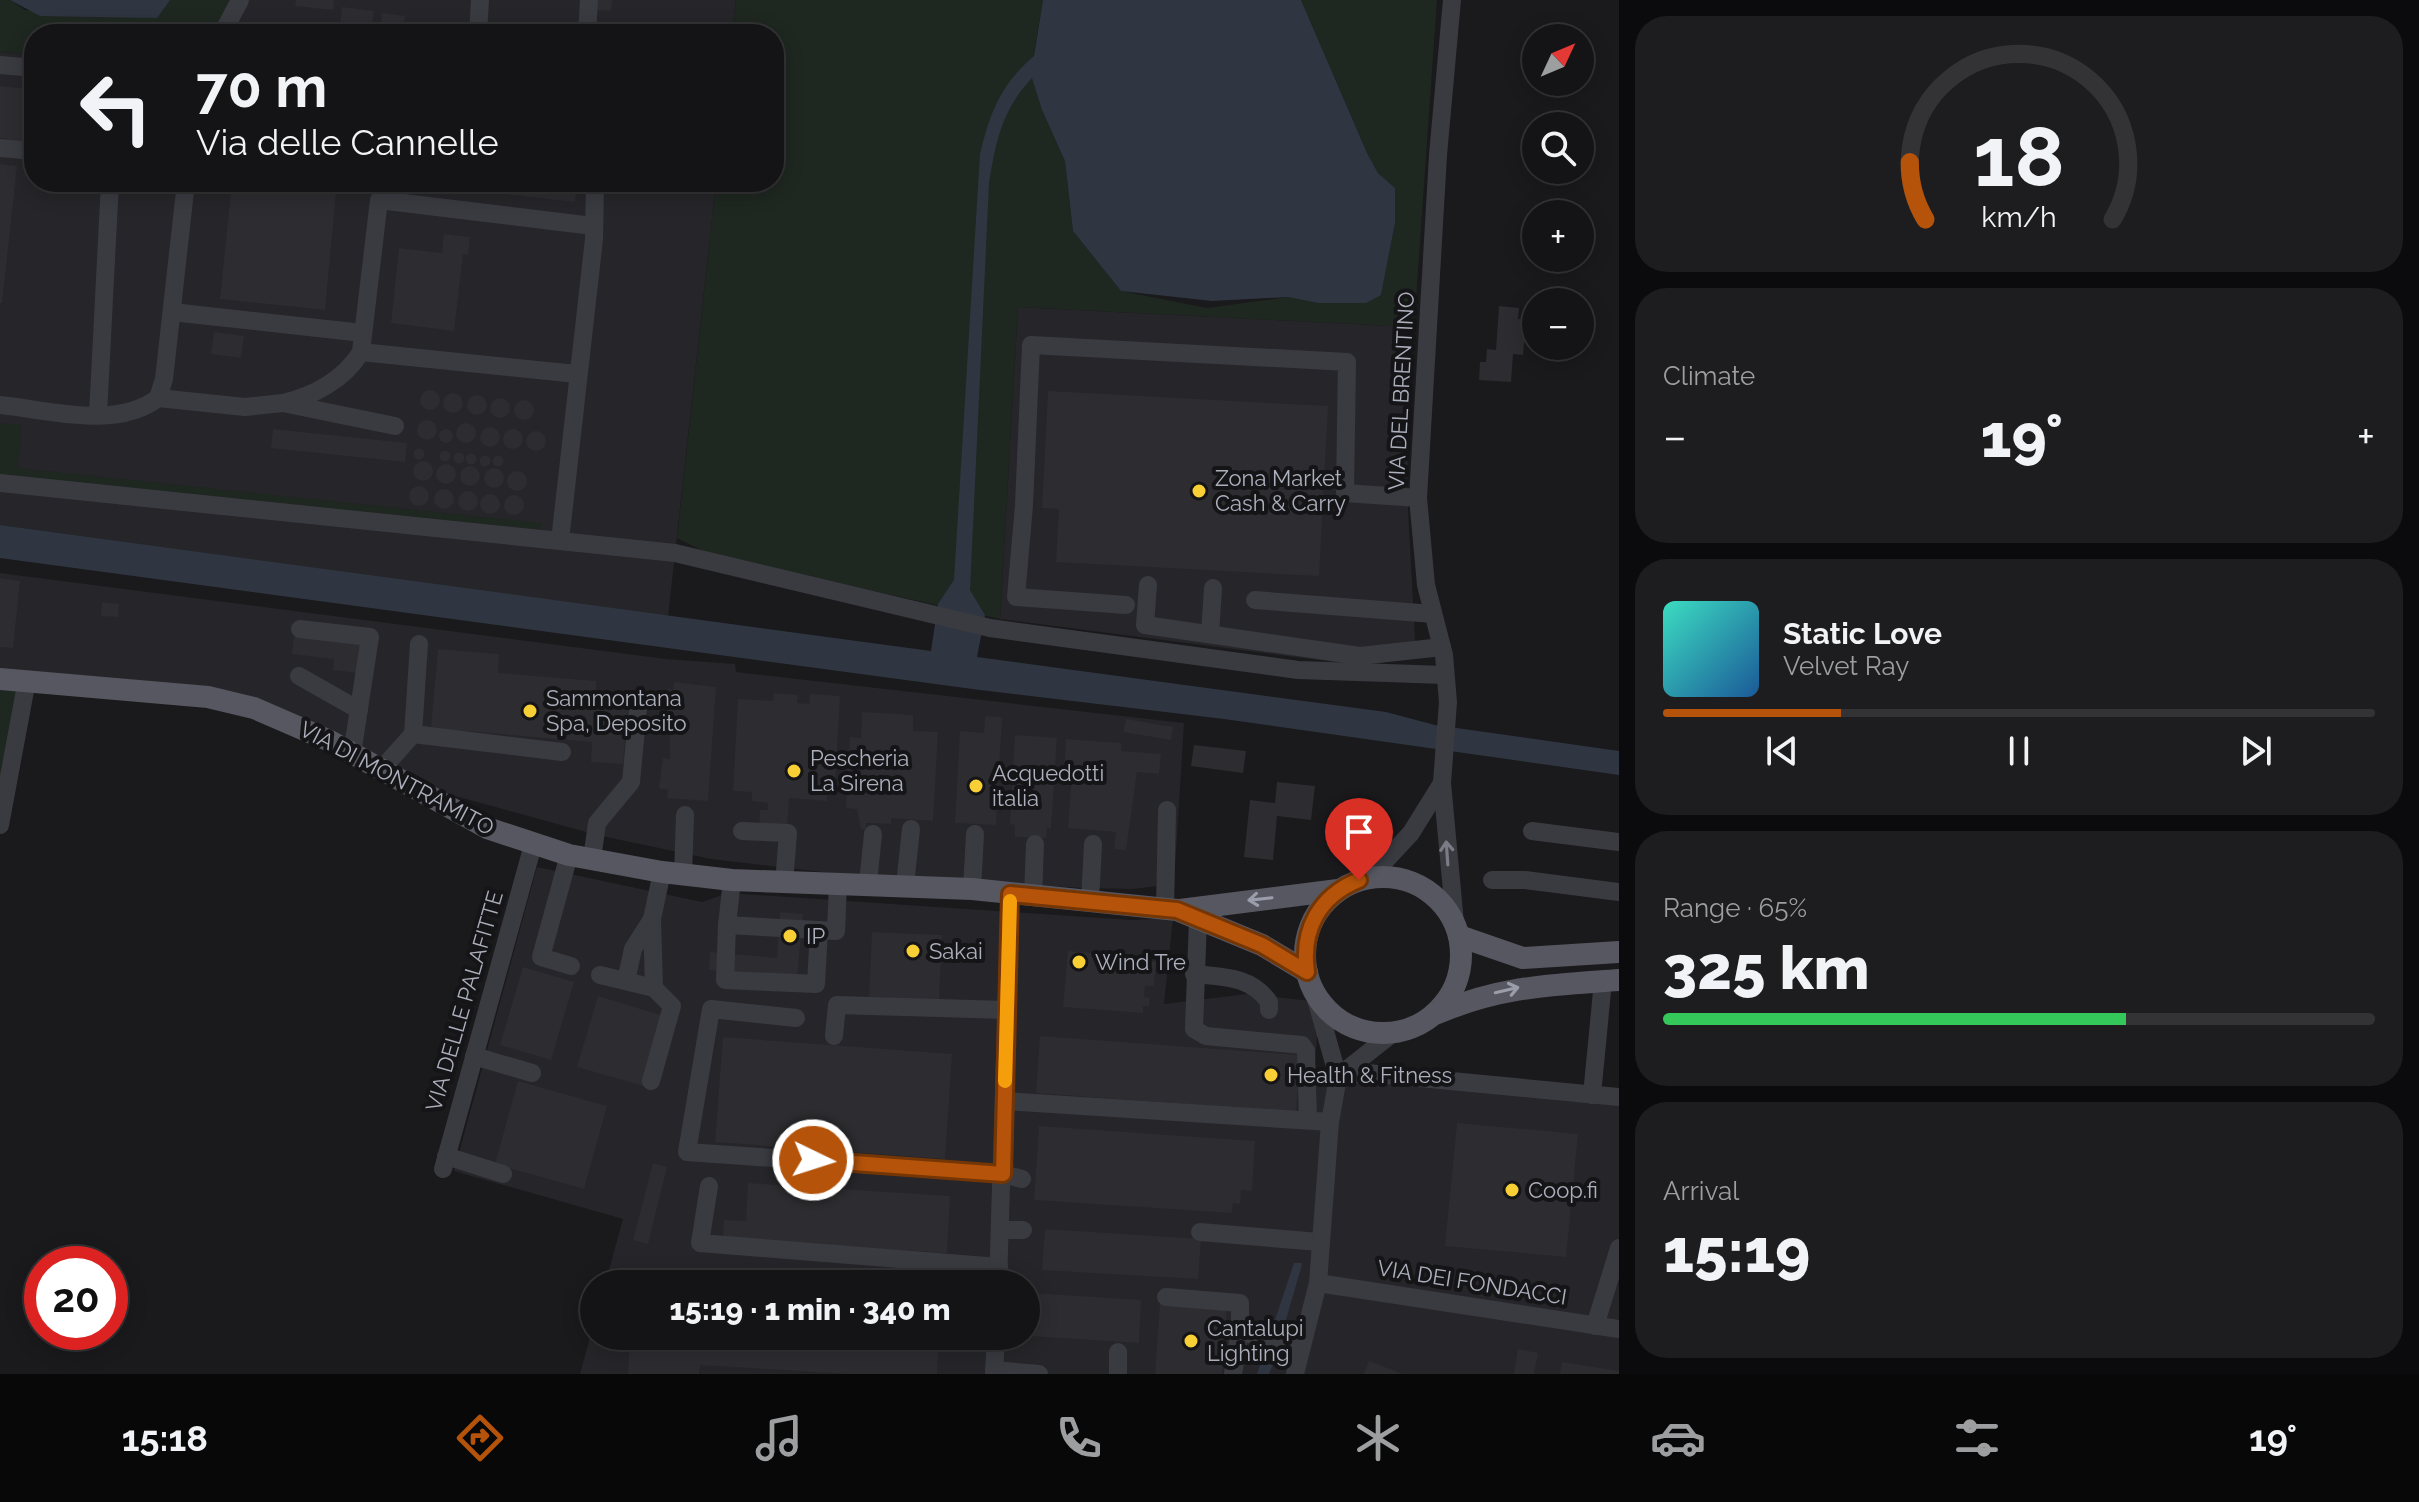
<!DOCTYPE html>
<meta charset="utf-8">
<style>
body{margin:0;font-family:Raleway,sans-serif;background:#1d1c1e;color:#f1f3f6;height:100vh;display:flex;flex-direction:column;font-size:30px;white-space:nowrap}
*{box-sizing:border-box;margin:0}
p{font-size:26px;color:#9d9ea0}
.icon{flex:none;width:44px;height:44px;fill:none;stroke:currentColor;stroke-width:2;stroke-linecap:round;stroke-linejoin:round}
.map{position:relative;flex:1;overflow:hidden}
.panel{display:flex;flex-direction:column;gap:16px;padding:16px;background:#0b0a0c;width:800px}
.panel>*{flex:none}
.banner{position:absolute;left:24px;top:24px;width:760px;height:168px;border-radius:32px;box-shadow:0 4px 20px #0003,0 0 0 2px #333234;background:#141315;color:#f1f3f6;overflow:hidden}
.needle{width:52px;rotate:46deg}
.controls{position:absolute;left:1522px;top:24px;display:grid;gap:16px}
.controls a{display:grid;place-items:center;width:72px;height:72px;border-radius:50%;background:#141315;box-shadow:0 4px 20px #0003,0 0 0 2px #333234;font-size:40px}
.speed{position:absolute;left:24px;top:1246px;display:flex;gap:16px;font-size:40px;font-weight:700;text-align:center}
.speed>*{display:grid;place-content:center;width:104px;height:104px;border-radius:50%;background:#141315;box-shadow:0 4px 20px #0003,0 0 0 2px #333234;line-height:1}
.speed .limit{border:12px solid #d22;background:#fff;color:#111}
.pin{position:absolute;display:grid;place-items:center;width:68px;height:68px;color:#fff;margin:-82px -34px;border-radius:50% 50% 50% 0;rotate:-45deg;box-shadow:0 0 8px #0007}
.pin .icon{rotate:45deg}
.me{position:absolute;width:88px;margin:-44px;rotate:94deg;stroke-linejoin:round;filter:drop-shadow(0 0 6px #0008)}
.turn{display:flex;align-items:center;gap:28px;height:168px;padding:0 40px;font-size:36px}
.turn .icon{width:104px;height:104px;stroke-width:2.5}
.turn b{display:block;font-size:56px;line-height:68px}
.big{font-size:60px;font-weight:800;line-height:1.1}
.panel .card{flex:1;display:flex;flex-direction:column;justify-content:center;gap:12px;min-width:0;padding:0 28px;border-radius:32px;background:#1d1c1e}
.panel .dial{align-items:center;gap:0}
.dial svg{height:208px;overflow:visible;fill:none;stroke:#333234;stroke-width:7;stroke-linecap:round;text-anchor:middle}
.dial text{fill:#f1f3f6;stroke:none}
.song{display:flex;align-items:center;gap:24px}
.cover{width:96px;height:96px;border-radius:12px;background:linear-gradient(135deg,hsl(170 70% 55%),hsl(210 70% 35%))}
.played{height:8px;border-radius:4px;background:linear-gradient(90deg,#b45309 25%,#333234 25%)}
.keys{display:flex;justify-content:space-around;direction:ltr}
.heat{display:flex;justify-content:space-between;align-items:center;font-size:44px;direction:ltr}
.charge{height:12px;border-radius:6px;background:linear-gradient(90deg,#34c759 65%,#333234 0)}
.trip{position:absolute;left:580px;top:1270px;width:460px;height:80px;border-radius:40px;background:#141315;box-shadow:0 4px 20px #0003,0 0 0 2px #333234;font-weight:800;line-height:80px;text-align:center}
.tabs{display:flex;height:128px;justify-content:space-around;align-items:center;background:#080808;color:#9d9ea0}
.tabs .icon{width:56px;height:56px}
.tabs .current{color:#b45309}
.tabs b{font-size:36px;color:#f1f3f6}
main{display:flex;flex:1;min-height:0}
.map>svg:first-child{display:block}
</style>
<main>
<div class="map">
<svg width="1619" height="1374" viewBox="0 0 1619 1374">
<rect width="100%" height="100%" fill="#1a191c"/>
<g fill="#262529">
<path d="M 233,0 L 736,0 L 732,34 L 212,34 Z"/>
<path d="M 0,52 L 34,56 L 34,182 L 716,182 L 668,617 L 0,525 Z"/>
<path d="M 1018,307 L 1411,327 L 1407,491 L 1416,657 L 1357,665 L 1000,619 Z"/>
<path d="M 0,573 L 666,659 L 735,664 L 736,672 L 1184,723 L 1174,884 L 1133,889 L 1084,888 L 839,874 L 711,859 L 597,835 L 404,782 L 268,713 L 0,679 Z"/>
<path d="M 537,867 L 702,902 L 728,893 L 1131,920 L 1173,918 L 1164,1004 L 1247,994 L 1320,1002 L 1314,1073 L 1619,1097 L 1619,1374 L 580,1374 L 594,1323 L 594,1336 L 1026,1336 L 1026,1284 L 605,1284 L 623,1219 L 454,1171 Z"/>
</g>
<g fill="#1f2721">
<path d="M 0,0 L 10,0 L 25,10 L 156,18 L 170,0 L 233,0 L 212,34 L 34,34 L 34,56 L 0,52 Z"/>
<path d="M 736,0 L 1043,0 L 1031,71 L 1042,110 L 1065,161 L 1073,231 L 1121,291 L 1207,308 L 1288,297 L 1318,303 L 1381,295 L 1395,223 L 1395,188 L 1378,173 L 1367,153 L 1301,0 L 1437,0 L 1415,314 L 1411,327 L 1018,307 L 1000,619 L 711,555 L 677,538 L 716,182 L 774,182 L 774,34 L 732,34 Z"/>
<path d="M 0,423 L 22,425 L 18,468 L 541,523 L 540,532 L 0,475 Z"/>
<path d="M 0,679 L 27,680 L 0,825 Z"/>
</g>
<g fill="#2f3641">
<path d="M 10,0 L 170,0 L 157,18 L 40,16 Z"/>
<path d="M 1043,0 L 1301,0 L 1367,153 L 1378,173 L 1395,188 L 1395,223 L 1381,295 L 1366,303 L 1318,303 L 1288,297 L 1212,301 L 1121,291 L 1073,231 L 1065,161 L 1042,110 L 1032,78 C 1002,110 996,140 989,183 L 970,590 L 985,615 L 977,657 L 1386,712 L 1435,725 L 1619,751 L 1619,775 L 1224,719 L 980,690 L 0,558 L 0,525 L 931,651 L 938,604 L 954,580 L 980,154 C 990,112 1001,84 1034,56 Z"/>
<path d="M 1294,1263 L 1302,1263 L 1301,1268 L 1273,1364 L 1269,1374 L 1257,1374 Z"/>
</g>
<g fill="#2d2c30">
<path d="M 296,0 L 334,0 L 333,10 L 295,6 Z"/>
<path d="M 594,0 L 612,0 L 611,11 L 593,10 Z"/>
<path d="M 342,7 L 374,11 L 371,34 L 339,34 Z"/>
<path d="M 382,13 L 405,16 L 402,34 L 380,34 Z"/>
<path d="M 0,86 L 27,89 L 22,141 L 0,138 Z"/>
<path d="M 0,164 L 17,166 L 2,303 L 0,303 Z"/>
<path d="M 232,182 L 337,182 L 325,310 L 220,299 Z"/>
<path d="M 399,182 L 577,182 L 575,202 Z"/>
<path d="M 444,234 L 470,237 L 468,255 L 463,254 L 454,331 L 391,323 L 399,248 L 442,253 Z"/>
<path d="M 1499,306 L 1519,308 L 1518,319 L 1526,319 L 1523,355 L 1513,354 L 1511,382 L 1479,380 L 1480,362 L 1486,362 L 1487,349 L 1496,350 Z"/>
<path d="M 214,332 L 244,336 L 241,358 L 211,354 Z"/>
<circle cx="430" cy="400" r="10"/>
<path d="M 1048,391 L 1328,406 L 1319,576 L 1056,562 L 1059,509 L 1042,508 Z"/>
<circle cx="453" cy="403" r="10"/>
<circle cx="477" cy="405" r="10"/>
<circle cx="500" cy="408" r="10"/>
<circle cx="524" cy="410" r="10"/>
<circle cx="427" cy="430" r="10"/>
<circle cx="466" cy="433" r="10"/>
<circle cx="490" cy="437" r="10"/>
<circle cx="446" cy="436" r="7"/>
<circle cx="513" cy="439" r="10"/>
<path d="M 273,429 L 407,443 L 405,462 L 271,448 Z"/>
<circle cx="536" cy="441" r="10"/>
<circle cx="419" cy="454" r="5.5"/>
<circle cx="445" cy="456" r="5.5"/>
<circle cx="459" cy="458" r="5.5"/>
<circle cx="471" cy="459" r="5.5"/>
<circle cx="485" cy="461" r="5.5"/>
<circle cx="498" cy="461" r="5.5"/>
<circle cx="423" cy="471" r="10"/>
<circle cx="446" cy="474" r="10"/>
<circle cx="470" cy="476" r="10"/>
<circle cx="494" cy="478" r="10"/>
<circle cx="517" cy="481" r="10"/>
<circle cx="419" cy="496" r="10"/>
<circle cx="444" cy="499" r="10"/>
<circle cx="468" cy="501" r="10"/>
<circle cx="490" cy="504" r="10"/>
<circle cx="514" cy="505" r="10"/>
<path d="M 0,578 L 20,581 L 13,648 L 0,647 Z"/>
<path d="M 102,602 L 119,604 L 118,617 L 101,616 Z"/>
<path d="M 294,636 L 361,644 L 358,673 L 333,670 L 334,659 L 292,654 Z"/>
<path d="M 438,649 L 499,654 L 498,673 L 596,681 L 596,691 L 629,694 L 623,764 L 591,762 L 592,742 L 431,728 Z"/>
<path d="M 674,682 L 716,687 L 708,801 L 667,798 L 668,790 L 659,788 L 663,758 L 670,759 L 669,722 L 665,722 L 668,688 L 673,691 Z"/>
<path d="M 774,693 L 798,695 L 797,703 L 809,704 L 810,694 L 840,696 L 835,785 L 828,785 L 827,801 L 789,798 L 787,830 L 759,828 L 760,810 L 768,810 L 768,803 L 752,801 L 752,792 L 733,791 L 738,699 L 773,701 Z"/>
<path d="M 862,712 L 913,715 L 913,731 L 938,732 L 933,821 L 891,818 L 891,824 L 866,823 L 866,829 L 861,829 L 857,809 L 846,808 L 850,737 L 861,738 Z"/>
<path d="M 985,716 L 1002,717 L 996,825 L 955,823 L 960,731 L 984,733 Z"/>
<path d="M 1126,719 L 1173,727 L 1171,740 L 1123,732 Z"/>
<path d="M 1015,735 L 1057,738 L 1051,829 L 1047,828 L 1046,838 L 1015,837 L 1015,825 L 1010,824 Z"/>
<path d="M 1066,739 L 1121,743 L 1121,751 L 1161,754 L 1159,774 L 1137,772 L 1126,850 L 1114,849 L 1116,832 L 1068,828 L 1072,773 L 1064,772 Z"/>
<path d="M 1194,745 L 1246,751 L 1243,773 L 1191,766 Z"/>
<path d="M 1277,782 L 1315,786 L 1311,820 L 1277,816 L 1273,860 L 1244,857 L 1250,800 L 1275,803 Z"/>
<path d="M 780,912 L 803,914 L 797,978 L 709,970 L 710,952 L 777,958 Z"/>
<path d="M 872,932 L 942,935 L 939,1000 L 869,997 Z"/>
<path d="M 1068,951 L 1147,957 L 1147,961 L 1156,962 L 1154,986 L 1145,986 L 1144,997 L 1150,998 L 1149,1006 L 1143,1006 L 1143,1013 L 1063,1007 Z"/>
<path d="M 523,967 L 574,982 L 551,1060 L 500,1045 Z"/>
<path d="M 598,996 L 664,1016 L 644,1086 L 577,1067 Z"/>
<path d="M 1040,1036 L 1300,1055 L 1296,1112 L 1036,1093 Z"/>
<path d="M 723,1037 L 952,1054 L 945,1159 L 715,1142 Z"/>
<path d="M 518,1081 L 607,1106 L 584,1189 L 495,1164 Z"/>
<path d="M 1457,1123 L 1578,1134 L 1566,1257 L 1445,1246 Z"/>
<path d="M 1039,1126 L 1255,1141 L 1252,1191 L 1241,1190 L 1240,1204 L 1233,1203 L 1232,1213 L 1034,1200 Z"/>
<path d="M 653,1163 L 667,1167 L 648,1244 L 633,1240 Z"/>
<path d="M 748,1183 L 950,1196 L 947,1253 L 723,1239 L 724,1220 L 746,1221 Z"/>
<path d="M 1045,1229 L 1201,1239 L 1198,1279 L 1042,1270 Z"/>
<path d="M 1032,1293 L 1141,1300 L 1139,1343 L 1030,1336 Z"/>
<path d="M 1160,1303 L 1227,1307 L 1222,1374 L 1155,1374 Z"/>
<path d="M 630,1336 L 939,1336 L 937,1374 L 850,1374 L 700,1365 L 699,1374 L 628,1374 Z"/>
<path d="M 1518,1349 L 1538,1353 L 1534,1374 L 1514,1374 Z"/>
<path d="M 1369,1361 L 1403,1374 L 1364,1374 Z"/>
<path d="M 1562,1362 L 1619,1371 L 1619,1374 L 1560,1374 Z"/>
</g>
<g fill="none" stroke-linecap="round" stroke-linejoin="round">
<g stroke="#3a3b41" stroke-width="18">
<path d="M 1452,0 L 1438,155 L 1418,498 L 1426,585 L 1444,655 L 1448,702 L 1442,783 L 1455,923"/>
<path d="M 222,34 L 240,0"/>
<path d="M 478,34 L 480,0"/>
<path d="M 587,34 L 589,0"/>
<path d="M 0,65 L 34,68"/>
<path d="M 0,148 L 34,151"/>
<path d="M 172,312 L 363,333"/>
<path d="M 361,352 L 577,374"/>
<path d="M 158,398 L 245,407 L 283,403 L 395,426"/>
<path d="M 283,403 C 313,396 344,380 361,352 L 379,200 L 593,226"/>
<path d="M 0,405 C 49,410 116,430 158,398 L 164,379 L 186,182"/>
<path d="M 98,415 L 110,182"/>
<path d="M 0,483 L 560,541 L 594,239 L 595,182"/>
<path d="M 560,541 L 675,553 L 990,628 L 1298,670 L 1445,675"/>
<path d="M 1148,585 L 1145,625 L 1360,656 L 1442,647"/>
<path d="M 1255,600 L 1433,614"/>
<path d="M 1126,605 L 1016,597 L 1024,505 L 1031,345 L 1347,362 L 1345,493 L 1418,498"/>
<path d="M 300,629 L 370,637 L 352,754"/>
<path d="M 1210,634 L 1213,588"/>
<path d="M 299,676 L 359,710"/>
<path d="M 413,734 L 562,752"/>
<path d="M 381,770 L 413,734 L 419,644"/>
<path d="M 0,825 L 27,680"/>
<path d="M 742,831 L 788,833 L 784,884"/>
<path d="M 1532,831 L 1619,842"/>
<path d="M 569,855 L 541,957 L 571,966"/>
<path d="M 592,859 L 597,823 L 631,782 L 638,708"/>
<path d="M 683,875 L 685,815"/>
<path d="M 1370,877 L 1411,833 L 1442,783"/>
<path d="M 732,880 L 727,925 L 836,931 L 838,884"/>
<path d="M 1492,880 L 1525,880 L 1619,892"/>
<path d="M 868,883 L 873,834"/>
<path d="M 905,885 L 911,829"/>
<path d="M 972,889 L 975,834"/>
<path d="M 1033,896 L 1035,844"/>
<path d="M 1090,901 L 1093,844"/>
<path d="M 1165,909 L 1167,810"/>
<path d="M 652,919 L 654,988"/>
<path d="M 1198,919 L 1194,1029 L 1206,1036 L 1302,1045 L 1306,1051 L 1308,1120"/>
<path d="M 727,925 L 725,980 L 816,984 L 819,930"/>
<path d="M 1194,974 C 1223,977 1251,976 1269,1002 L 1269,1010"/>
<path d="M 600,975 L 654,988 L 672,1006 L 651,1081"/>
<path d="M 626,981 L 633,949 L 652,919 L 662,872"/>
<path d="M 796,1018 L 711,1009 L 687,1152 L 1003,1174 L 1022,1179"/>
<path d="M 834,1036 L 837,1005 L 1006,1010"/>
<path d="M 474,1056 L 532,1073"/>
<path d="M 1340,1075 L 1393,1033"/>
<path d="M 1338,1077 L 1367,1073 L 1619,1097"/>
<path d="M 1592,1095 L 1603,981"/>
<path d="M 1005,1101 L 1330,1122"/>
<path d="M 446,1156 L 503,1174"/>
<path d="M 443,1169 L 533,845"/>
<path d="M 709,1186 L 700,1243 L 999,1267"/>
<path d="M 1000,1230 L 1023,1230"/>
<path d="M 1200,1232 L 1319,1242"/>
<path d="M 1318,1283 L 1619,1329"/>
<path d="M 998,1284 L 1010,894"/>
<path d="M 1166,1297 L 1240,1303 L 1240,1331 L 1300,1352"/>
<path d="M 1595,1326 L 1619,1248"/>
<path d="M 994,1370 L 1039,1374"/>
<path d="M 994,1374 L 996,1336"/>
<path d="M 1118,1374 L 1118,1352"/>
<path d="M 1233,1374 L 1240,1331"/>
<path d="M 1295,1374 L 1318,1283 L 1330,1122 L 1338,1077 L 1314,992"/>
</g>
<g stroke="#565760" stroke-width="22">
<path d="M 0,679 L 208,697 L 254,708 L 330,741 L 487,828 L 569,855 L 662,872 L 732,880 L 972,889 L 1177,910 L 1262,945 L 1307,972"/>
<circle cx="1383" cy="955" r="78"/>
<path d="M 1180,910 L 1338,890"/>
<path d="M 1459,936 L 1523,958 L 1619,952"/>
<path d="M 1438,1013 C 1501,986 1553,985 1619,980"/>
</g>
</g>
<defs><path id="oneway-shaft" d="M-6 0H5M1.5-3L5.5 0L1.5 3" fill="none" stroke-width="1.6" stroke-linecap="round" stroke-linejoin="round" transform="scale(2)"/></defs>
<use stroke="#797b85" href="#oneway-shaft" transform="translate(1447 853) rotate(-94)"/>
<g stroke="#9b9daa">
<use href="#oneway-shaft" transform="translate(1260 899) rotate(174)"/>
<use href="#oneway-shaft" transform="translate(1507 990) rotate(-13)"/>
</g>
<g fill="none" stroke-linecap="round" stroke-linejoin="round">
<g stroke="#753606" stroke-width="20">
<path id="route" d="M 813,1160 L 1003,1174 L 1010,894 L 1177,910 L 1262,945 L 1307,972 C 1301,930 1319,896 1359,880"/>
</g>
<use href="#route" stroke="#b45309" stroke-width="14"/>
<path stroke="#f59e0b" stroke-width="14" d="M 1005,1081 L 1010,901"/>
</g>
<g fill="#f8cf35" stroke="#151417" stroke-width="3">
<circle cx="1199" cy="491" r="8"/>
<circle cx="530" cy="711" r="8"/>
<circle cx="794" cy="771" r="8"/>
<circle cx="976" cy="786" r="8"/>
<circle cx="790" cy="936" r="8"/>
<circle cx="913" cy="951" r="8"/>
<circle cx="1079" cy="962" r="8"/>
<circle cx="1271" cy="1075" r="8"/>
<circle cx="1512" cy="1190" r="8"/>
<circle cx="1191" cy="1341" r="8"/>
</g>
<g text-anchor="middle" stroke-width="8" stroke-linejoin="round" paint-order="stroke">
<g font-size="22" fill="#acafbc" stroke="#151417">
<text transform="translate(1401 391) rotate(-87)" y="8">VIA DEL BRENTINO</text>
<text transform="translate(397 778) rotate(28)" y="8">VIA DI MONTRAMITO</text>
<text transform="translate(464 1001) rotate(-74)" y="8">VIA DELLE PALAFITTE</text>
<text transform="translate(1472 1282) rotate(9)" y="8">VIA DEI FONDACCI</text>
</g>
<g font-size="22" fill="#acafbc" stroke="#151417" text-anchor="start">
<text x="1215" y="486">Zona Market<tspan x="1215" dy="25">Cash &amp; Carry</tspan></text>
<text x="546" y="706">Sammontana<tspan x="546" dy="25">Spa, Deposito</tspan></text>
<text x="810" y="766">Pescheria<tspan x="810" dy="25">La Sirena</tspan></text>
<text x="992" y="781">Acquedotti<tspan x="992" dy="25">italia</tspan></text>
<text x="806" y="944">IP</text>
<text x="929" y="959">Sakai</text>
<text x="1095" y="970">Wind Tre</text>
<text x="1287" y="1083">Health &amp; Fitness</text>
<text x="1528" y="1198">Coop.fi</text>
<text x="1207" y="1336">Cantalupi<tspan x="1207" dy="25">Lighting</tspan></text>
</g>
</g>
</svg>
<div class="controls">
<a><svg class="needle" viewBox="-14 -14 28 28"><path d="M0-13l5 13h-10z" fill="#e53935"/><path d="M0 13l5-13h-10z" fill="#9d9ea0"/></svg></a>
<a><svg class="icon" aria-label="search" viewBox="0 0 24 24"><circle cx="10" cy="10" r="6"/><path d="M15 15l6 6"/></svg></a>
<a>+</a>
<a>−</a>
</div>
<div class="speed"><div class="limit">20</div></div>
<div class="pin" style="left:1359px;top:880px;background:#d93025"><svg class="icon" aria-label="arrive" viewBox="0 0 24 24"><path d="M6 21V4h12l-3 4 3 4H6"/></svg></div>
<svg class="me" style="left:813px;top:1160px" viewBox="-20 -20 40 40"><circle r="17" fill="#b45309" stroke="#fff" stroke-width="3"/><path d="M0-11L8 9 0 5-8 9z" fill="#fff"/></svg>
<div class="trip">15:19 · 1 min · 340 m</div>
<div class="banner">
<div class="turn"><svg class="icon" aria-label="left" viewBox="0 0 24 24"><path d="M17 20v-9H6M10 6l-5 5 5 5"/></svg><div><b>70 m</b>Via delle Cannelle</div></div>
</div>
</div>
<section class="panel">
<div class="card dial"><svg viewBox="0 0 100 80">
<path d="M14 69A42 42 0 1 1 86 69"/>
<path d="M14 69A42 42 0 0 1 8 47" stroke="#b45309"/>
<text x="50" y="56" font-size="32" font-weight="700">18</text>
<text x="50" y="72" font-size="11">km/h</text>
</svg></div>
<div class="card"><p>Climate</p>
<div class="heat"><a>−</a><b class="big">19°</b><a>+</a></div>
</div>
<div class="card">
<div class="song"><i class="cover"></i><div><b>Static Love</b><p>Velvet Ray</p></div></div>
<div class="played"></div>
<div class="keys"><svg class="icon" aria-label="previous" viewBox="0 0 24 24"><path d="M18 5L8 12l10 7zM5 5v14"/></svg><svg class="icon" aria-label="pause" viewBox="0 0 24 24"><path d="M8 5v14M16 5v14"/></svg><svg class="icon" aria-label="next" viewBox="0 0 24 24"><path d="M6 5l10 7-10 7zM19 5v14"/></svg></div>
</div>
<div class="card"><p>Range · 65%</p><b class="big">325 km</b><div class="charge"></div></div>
<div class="card"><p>Arrival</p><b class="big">15:19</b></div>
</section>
</main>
<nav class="tabs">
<b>15:18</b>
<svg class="icon current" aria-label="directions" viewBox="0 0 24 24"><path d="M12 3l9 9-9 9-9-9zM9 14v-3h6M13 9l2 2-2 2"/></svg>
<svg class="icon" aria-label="music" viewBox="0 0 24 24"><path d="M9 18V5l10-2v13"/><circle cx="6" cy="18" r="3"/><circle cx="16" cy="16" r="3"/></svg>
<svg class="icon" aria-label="phone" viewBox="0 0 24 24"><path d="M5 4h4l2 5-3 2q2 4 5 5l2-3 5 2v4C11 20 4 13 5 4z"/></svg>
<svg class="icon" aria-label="climate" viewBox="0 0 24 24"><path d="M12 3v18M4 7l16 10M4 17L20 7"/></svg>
<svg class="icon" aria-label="car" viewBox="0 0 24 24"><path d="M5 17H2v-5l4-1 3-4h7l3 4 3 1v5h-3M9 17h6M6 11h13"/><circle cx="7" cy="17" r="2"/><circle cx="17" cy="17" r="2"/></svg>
<svg class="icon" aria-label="filters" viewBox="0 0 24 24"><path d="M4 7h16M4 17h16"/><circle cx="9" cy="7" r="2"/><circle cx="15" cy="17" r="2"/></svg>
<b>19°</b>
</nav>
